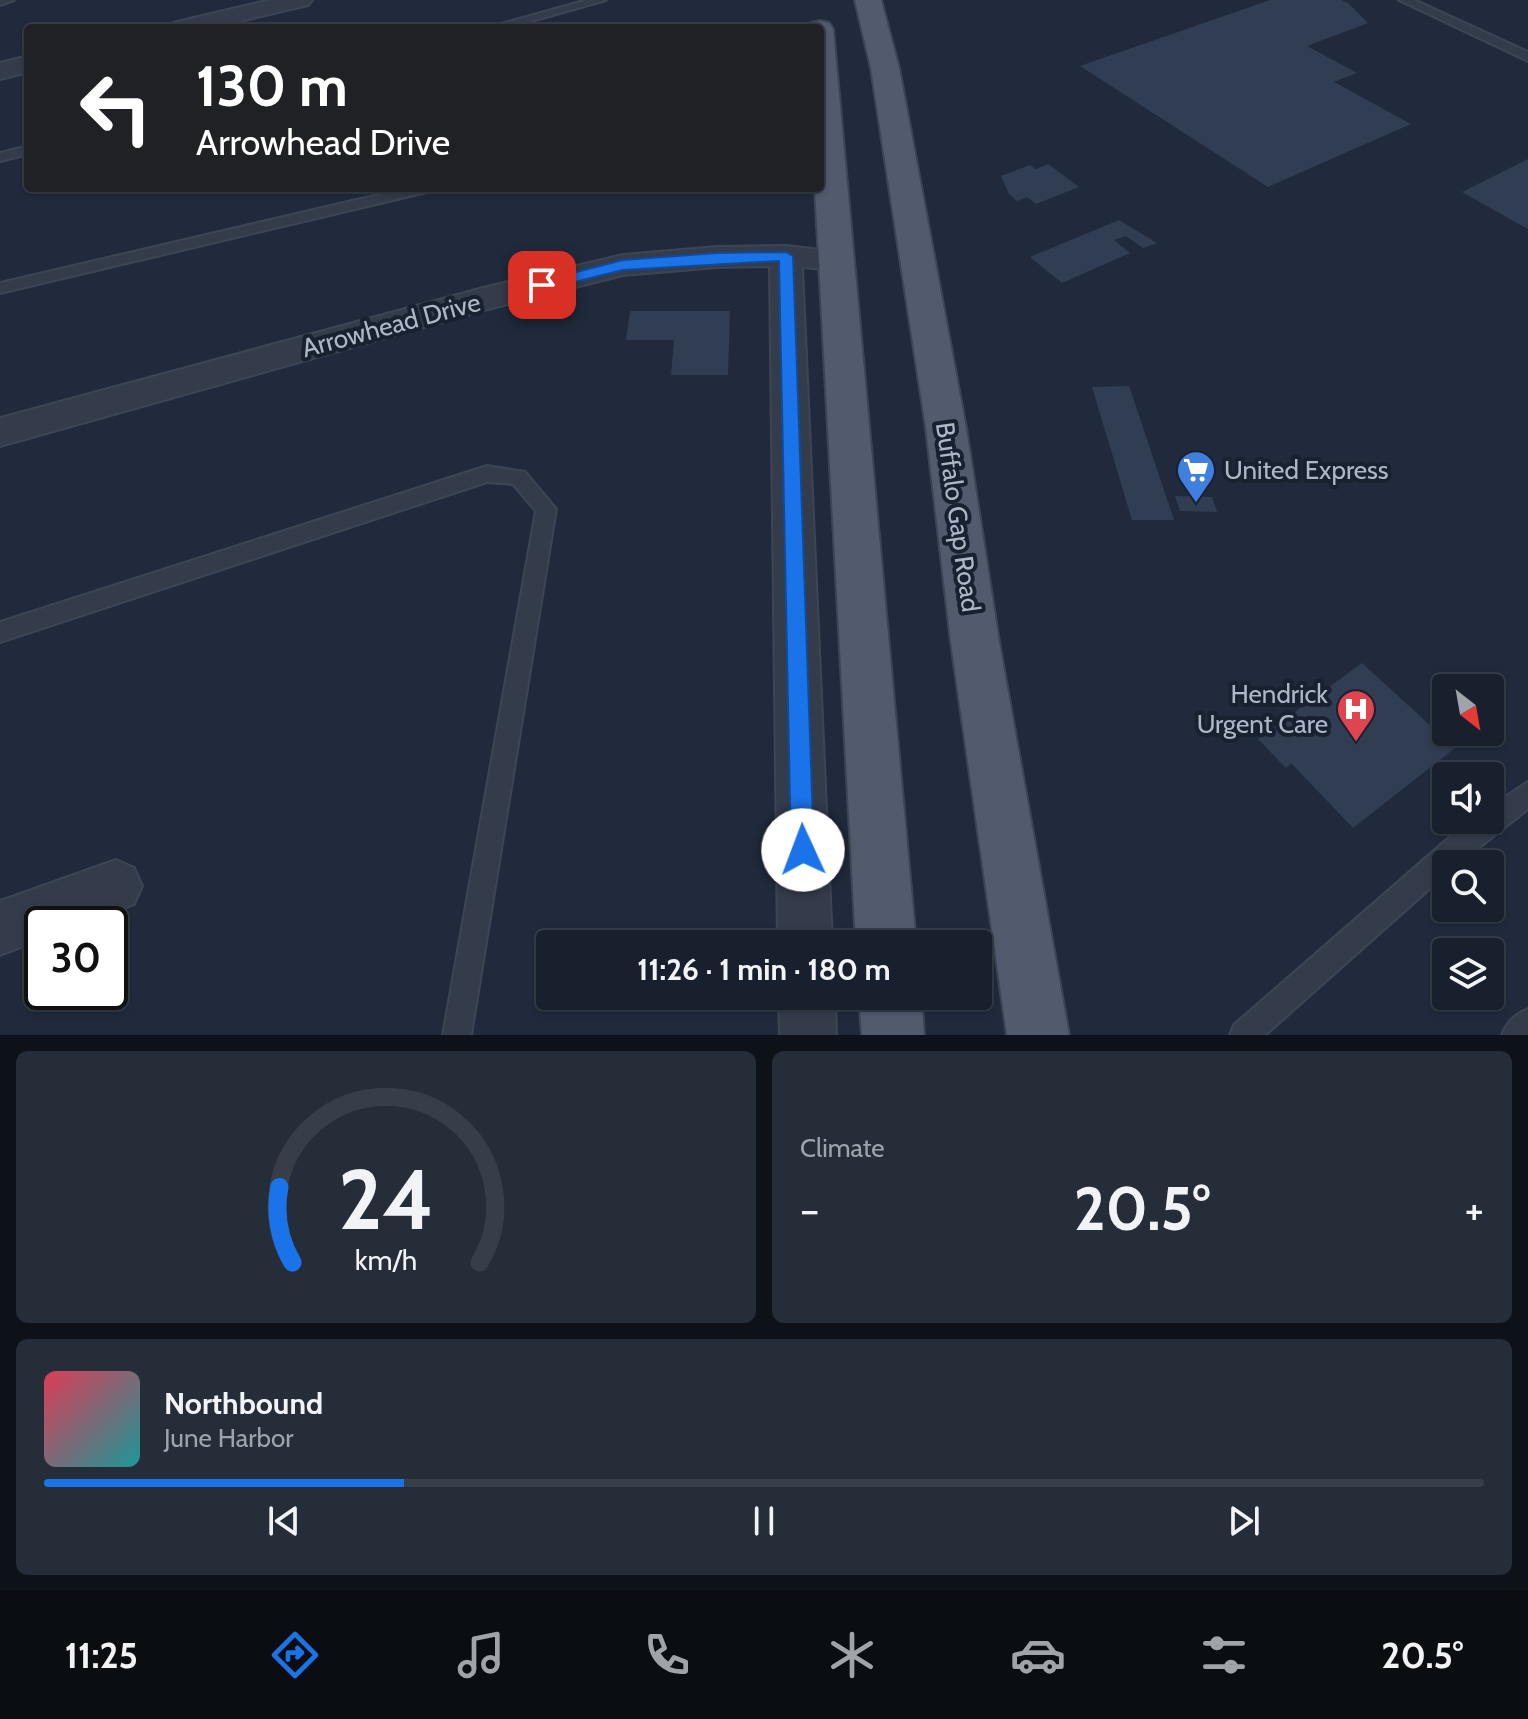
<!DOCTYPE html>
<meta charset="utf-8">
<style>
body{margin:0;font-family:Cabin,sans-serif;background:#252d39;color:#f1f3f6;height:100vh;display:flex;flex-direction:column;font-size:30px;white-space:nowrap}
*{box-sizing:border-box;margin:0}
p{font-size:26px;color:#9fa3aa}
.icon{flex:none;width:44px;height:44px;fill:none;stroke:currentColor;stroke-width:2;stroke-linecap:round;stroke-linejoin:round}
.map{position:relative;height:1035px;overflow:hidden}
.side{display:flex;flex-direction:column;gap:16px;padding:16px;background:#0d1219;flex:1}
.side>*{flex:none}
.guide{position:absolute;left:24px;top:24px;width:800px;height:168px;border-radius:8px;box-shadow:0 2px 6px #0004,0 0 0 2px #363e49;background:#202124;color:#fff;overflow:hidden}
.needle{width:52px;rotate:149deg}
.tools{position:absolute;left:1432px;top:674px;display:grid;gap:16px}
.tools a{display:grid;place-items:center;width:72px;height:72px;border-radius:8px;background:#18202d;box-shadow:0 2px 6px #0004,0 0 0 2px #363e49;font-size:40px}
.speed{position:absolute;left:24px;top:906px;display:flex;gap:16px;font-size:40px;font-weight:700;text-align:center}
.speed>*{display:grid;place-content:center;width:104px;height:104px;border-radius:50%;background:#18202d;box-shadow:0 2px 6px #0004,0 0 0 2px #363e49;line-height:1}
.speed .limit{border:4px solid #111;border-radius:12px;background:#fff;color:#111}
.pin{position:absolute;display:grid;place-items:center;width:68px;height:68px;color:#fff;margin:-34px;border-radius:16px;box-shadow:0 4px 12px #0006}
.me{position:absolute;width:88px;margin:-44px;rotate:358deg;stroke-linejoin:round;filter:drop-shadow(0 0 6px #0008)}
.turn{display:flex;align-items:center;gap:28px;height:168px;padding:0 40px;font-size:36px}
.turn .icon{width:104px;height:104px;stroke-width:2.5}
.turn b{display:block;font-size:56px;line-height:68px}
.big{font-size:60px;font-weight:700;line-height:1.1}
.side .card{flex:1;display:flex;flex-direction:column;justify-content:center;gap:12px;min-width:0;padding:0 28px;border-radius:12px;background:#252d39}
.side .dial{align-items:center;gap:0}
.dial svg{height:208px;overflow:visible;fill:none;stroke:#363e49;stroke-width:7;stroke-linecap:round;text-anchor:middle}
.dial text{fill:#f1f3f6;stroke:none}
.song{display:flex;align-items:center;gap:24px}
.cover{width:96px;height:96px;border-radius:12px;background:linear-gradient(135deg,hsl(350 70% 55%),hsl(180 70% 35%))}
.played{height:8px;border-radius:4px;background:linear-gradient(90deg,#1a73e8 25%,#363e49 25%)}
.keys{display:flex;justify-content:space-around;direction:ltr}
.heat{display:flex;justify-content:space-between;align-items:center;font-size:44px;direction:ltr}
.side .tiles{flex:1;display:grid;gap:16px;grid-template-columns:1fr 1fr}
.card:last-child{grid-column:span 2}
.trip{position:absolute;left:536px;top:930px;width:456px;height:80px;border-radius:8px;background:#18202d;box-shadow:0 2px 6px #0004,0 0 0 2px #363e49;font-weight:700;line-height:80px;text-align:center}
.dock{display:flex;height:128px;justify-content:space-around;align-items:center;background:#0a0d12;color:#9fa3aa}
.dock .icon{width:56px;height:56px}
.dock .selected{color:#1a73e8}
.dock b{font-size:36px;color:#f1f3f6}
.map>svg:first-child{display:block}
</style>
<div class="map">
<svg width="1528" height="1035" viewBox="0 0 1528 1035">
<rect width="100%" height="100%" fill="#202a3c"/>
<g fill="#313d53">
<path d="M 1270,0 L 1341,0 L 1348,3 L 1368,23 L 1307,46 L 1357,73 L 1334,82 L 1411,124 L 1268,187 L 1080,66 Z"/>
<path d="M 1528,159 L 1528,229 L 1462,192 Z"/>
<path d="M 1048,164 L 1079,187 L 1036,204 L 1027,197 L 1017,201 L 1009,194 L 1001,176 L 1030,165 L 1036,169 Z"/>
<path d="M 1119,220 L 1157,243 L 1143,248 L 1126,236 L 1114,240 L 1130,253 L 1062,283 L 1030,257 Z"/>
<path d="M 630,311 L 730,311 L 728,375 L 671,375 L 674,340 L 626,340 Z"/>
<path d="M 1129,386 L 1174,520 L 1132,520 L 1092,387 Z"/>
<path d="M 1175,496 L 1212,497 L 1217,512 L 1180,511 Z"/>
<path d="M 1362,663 L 1455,748 L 1353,828 L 1291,763 L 1286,768 L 1258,739 Z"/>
</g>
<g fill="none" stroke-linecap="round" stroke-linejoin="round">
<g stroke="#3d4555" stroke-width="4">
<g id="service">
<path d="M 0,0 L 14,0 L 0,5 Z"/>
<path d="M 587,0 L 606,0 L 507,28 L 487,28 Z"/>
<path d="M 1399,0 L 1414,0 L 1528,52 L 1528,61 Z"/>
<path d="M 28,146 L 28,154 L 0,161 L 0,153 Z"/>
<path d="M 408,188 L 434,188 L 427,192 L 0,293 L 0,283 Z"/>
<path d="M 487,466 L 525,472 L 556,509 L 471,1035 L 443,1035 L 536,511 L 513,484 L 487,482 L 0,642 L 0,622 Z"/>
<path d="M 1528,782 L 1528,809 L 1458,864 L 1446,864 L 1446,874 L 1265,1035 L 1230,1035 L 1234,1025 L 1459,829 L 1472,820 L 1490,820 L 1490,807 Z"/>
<path d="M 1528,1009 L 1528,1035 L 1502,1035 C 1507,1022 1515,1014 1528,1009 Z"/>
</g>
</g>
<g stroke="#3d4555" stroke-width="4">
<g id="minor">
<path d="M 270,0 L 312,0 L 308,5 L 211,28 L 169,28 L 173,23 Z"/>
<path d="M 28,56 L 28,72 L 0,79 L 0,63 Z"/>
<path d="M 786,246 L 848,253 L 853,260 L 848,267 L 837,270 L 802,267 L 832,944 L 778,944 L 770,266 L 717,267 L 623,275 L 488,309 L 0,446 L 0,418 L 487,287 L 623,255 L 717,247 Z"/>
<path d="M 116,860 L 134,868 L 142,886 L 134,904 L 84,924 L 42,924 L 42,939 L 0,955 L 0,901 Z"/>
<path d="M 779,996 L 835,996 L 836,1035 L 780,1035 Z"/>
</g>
</g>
<g stroke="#3d4555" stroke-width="4">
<g id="primary">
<path d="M 855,0 L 881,0 L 899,68 L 966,428 L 999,642 L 1069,1035 L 1007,1035 L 951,642 L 926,428 L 871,68 Z"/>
<path d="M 820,21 L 829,23 L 833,29 L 916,944 L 856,944 L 815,188 L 820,188 L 820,28 L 808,28 L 811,23 Z"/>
<path d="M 859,996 L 921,996 L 924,1035 L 862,1035 Z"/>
</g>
</g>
<use href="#service" fill="#343c4c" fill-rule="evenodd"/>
<use href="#minor" fill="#343c4c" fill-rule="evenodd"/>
<use href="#primary" fill="#515b6d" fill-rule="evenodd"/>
</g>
<path fill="#1a73e8" stroke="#114b97" stroke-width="2" d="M 786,252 L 793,256 L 814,850 L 811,858 L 803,862 L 794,858 L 791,850 L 779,261 L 623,270 L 542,290 L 534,285 L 537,282 L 623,260 L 717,253 Z"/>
<defs>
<g id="supermarket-pin" transform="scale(2)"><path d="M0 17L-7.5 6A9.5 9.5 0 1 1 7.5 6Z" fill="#3f7fe0" stroke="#192131"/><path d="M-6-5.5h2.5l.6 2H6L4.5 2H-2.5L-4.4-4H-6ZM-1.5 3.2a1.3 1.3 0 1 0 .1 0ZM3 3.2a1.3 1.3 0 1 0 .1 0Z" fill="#fff"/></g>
<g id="hospital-pin" transform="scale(2)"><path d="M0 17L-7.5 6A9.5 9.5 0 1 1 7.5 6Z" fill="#e0444e" stroke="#192131"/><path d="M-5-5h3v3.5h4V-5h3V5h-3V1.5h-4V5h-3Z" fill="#fff"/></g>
</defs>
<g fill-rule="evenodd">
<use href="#supermarket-pin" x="1196" y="470"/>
<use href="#hospital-pin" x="1356" y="709"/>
</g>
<g text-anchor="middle" stroke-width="8" stroke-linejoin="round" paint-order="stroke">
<g font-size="26" fill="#aeb7c8" stroke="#192131">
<text transform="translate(391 325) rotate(-15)" y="9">Arrowhead Drive</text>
<text transform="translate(958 517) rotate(82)" y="9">Buffalo Gap Road</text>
</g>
<g font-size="26" fill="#aeb7c8" stroke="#192131" text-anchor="start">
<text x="1224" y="479">United Express</text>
<text x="1328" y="703" text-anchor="end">Hendrick<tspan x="1328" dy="30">Urgent Care</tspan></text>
</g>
</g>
</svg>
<div class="tools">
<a><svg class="needle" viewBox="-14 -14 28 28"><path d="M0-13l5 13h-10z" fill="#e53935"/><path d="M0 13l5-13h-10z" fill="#9fa3aa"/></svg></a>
<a><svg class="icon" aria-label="sound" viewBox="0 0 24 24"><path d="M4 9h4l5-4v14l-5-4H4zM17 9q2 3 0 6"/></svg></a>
<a><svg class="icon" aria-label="search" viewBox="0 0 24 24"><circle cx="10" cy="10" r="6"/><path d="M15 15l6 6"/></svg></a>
<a><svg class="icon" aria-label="layers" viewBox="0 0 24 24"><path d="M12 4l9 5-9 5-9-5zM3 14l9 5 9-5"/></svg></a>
</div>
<div class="speed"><div class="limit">30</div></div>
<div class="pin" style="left:542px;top:285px;background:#d93025"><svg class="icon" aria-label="arrive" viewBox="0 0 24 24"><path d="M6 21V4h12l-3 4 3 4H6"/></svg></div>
<svg class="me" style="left:803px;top:850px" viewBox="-20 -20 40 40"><circle r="19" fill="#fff"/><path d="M0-13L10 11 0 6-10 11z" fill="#1a73e8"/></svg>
<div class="trip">11:26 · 1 min · 180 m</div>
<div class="guide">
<div class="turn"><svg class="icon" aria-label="left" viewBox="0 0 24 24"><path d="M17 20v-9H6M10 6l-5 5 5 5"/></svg><div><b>130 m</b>Arrowhead Drive</div></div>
</div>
</div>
<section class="side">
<div class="tiles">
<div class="card dial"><svg viewBox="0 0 100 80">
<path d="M14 69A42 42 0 1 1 86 69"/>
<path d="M14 69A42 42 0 0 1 9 40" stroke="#1a73e8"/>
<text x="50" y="56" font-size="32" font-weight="700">24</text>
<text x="50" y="72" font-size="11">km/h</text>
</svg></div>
<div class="card"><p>Climate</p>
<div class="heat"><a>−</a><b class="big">20.5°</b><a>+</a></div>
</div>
<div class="card">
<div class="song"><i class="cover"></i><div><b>Northbound</b><p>June Harbor</p></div></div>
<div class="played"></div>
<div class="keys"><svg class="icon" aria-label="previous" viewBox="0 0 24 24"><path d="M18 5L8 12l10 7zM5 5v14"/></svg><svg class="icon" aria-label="pause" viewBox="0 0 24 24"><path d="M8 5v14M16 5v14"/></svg><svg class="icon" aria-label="next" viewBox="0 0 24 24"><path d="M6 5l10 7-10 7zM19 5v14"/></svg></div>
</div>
</div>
</section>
<nav class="dock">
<b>11:25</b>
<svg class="icon selected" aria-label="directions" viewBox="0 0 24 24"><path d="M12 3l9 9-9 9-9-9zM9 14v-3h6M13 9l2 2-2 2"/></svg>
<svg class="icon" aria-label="music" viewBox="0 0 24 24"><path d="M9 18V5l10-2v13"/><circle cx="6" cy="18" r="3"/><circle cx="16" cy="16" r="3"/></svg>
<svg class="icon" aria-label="phone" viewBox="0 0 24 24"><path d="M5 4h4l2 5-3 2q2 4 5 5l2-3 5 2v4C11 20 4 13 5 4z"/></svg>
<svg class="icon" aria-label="climate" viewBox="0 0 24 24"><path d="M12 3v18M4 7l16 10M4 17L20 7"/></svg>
<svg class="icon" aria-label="car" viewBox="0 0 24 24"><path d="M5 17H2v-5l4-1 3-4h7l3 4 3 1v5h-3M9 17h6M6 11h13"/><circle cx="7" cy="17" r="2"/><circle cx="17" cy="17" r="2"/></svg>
<svg class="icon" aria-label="filters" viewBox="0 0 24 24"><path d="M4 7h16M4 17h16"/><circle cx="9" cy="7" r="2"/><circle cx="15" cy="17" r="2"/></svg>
<b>20.5°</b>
</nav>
